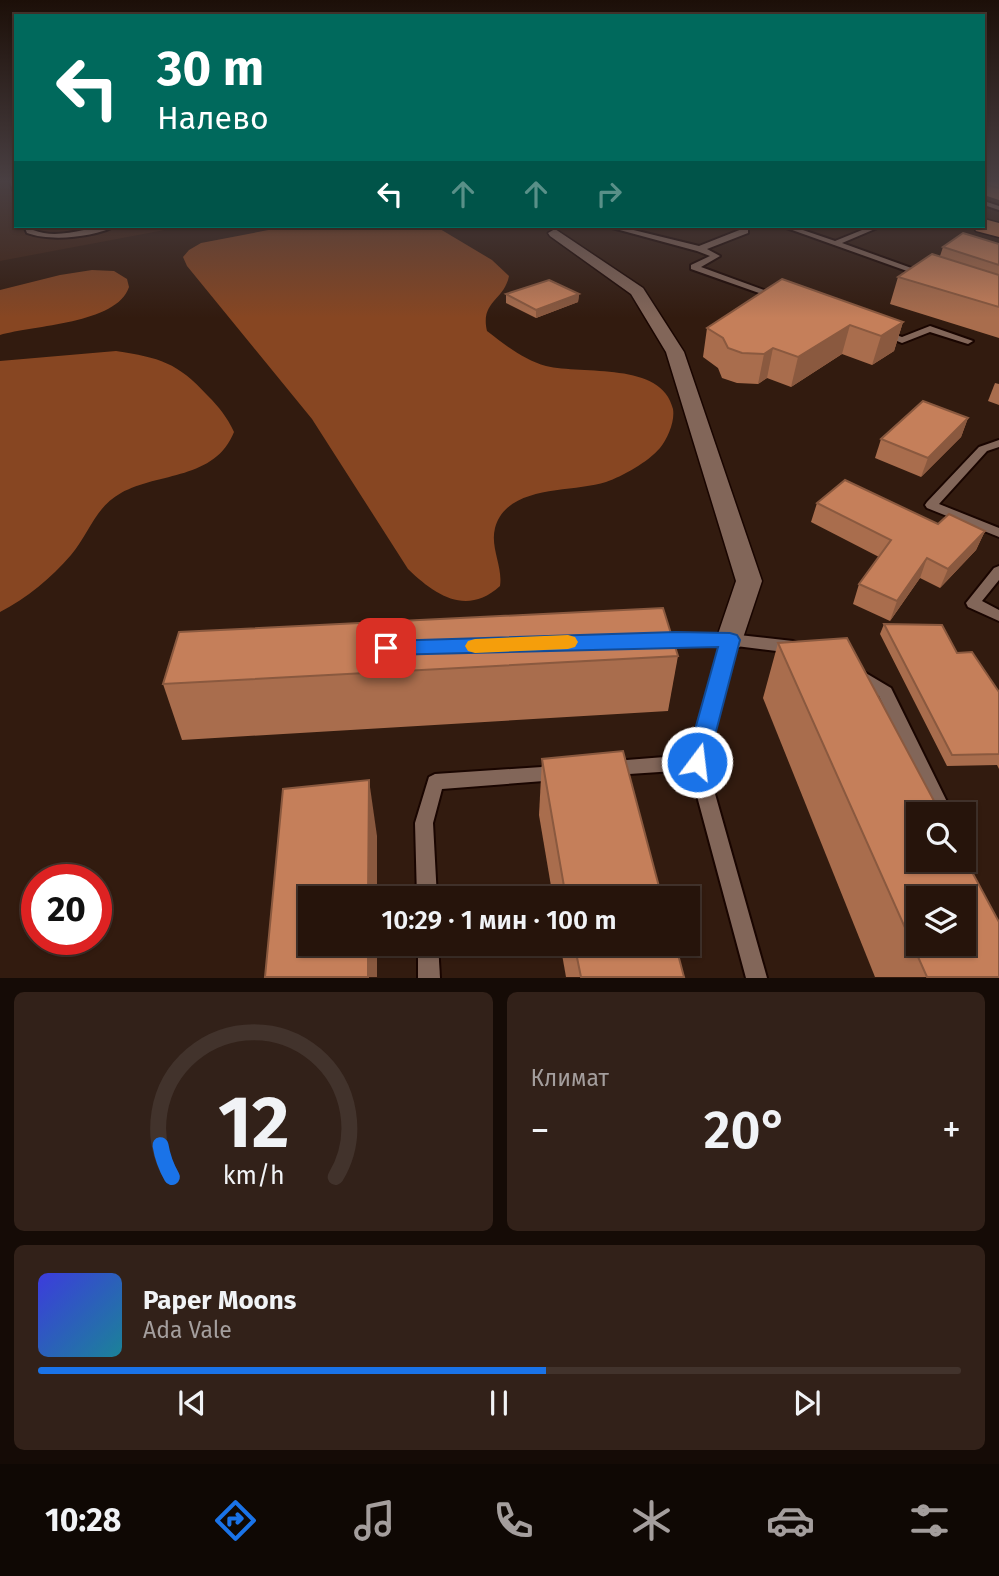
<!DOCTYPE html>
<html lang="ru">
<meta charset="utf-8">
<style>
body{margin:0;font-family:"Fira Sans",sans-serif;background:#322119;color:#f1f3f6;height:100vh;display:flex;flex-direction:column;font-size:26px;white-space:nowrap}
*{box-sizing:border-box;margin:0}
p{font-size:23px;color:#a49e9d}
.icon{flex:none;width:38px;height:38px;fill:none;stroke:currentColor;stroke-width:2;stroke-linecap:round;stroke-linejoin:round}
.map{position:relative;height:978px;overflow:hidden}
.details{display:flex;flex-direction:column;gap:14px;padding:14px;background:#150b06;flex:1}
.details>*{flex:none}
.hud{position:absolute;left:14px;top:14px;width:971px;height:214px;border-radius:0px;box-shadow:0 2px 5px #0004,0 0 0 2px #42332c;background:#00695c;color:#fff;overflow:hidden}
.tools{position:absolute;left:906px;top:802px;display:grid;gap:14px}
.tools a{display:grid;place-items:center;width:70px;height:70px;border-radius:0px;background:#26140b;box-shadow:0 2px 5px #0004,0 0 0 2px #42332c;font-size:35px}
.speed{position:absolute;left:21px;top:864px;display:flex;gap:14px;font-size:35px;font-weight:700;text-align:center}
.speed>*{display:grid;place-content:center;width:91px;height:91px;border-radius:50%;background:#26140b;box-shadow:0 2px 5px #0004,0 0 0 2px #42332c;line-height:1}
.speed .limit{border:10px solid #d22;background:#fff;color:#111}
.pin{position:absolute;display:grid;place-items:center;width:60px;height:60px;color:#fff;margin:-30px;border-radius:14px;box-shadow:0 4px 10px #0006}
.me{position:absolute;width:77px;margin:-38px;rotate:15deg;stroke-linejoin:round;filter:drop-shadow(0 0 5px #0008)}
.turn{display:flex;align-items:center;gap:24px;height:147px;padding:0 28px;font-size:32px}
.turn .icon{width:91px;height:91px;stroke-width:2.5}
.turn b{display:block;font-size:49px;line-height:60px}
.lanes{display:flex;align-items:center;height:66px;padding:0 28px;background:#0003;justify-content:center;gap:35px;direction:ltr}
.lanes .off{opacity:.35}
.big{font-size:52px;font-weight:600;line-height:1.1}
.details .card{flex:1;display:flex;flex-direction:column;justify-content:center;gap:10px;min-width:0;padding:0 24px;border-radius:10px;background:#322119}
.details .dial{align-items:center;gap:0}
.dial svg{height:182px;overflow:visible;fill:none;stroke:#42332c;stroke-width:7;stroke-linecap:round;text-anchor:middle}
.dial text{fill:#f1f3f6;stroke:none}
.song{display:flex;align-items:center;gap:21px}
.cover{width:84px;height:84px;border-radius:10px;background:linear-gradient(135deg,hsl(240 70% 55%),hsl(190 70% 35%))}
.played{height:7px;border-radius:4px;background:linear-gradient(90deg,#1a73e8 55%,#42332c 55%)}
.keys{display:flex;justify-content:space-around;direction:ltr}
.heat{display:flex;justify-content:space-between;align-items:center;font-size:38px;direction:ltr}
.details .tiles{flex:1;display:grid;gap:14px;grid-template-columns:1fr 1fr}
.card:last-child{grid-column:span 2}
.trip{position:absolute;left:298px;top:886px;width:402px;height:70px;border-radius:0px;background:#26140b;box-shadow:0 2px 5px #0004,0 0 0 2px #42332c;font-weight:600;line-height:70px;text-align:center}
.tabs{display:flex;height:112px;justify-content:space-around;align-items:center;background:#0f0804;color:#a49e9d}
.tabs .icon{width:49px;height:49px}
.tabs .on{color:#1a73e8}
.tabs b{font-size:32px;color:#f1f3f6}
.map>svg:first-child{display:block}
</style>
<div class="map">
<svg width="999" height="978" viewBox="0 0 999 978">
<rect width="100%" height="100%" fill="#321b0f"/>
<path fill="#402213" d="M 0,181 L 16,181 L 16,226 L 186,226 L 0,261 Z"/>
<g fill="#874622">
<path d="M 289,226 L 435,226 L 492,260 L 509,276 C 504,301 480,301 487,331 C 505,345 524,360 546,366 C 583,375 662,361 673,409 C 675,421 668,438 660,448 C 648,462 623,476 606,482 C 572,493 507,484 495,528 C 490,548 503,566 500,586 C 467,616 436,596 408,569 L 312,419 L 187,266 L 183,257 L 189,250 L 201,243 Z"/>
<path d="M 92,270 L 114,271 L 127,279 L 129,287 C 117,324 33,325 0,335 L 0,290 L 60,275 Z"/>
<path d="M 116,351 C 160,358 177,362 208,396 C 219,407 227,417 234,432 C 215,480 159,472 121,493 C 95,507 89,534 71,555 C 51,578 27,598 0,612 L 0,361 Z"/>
</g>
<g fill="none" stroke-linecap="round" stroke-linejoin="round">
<g stroke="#190500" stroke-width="4">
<g id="lane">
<path d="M 10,181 L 16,181 L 16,192 L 13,190 Z"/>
<path d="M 984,201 L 999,206 L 999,210 L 984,205 Z"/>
<path d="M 24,226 L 32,226 L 33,230 C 61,241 88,225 116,226 C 94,237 51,242 27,233 Z"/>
<path d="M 605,226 L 617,226 L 699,246 L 742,229 L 748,229 L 748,233 L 707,249 L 720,256 L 701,267 L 783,297 L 776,299 L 691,269 L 691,265 L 710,256 L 697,251 Z"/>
<path d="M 781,226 L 791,226 L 835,241 L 872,226 L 882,226 L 842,243 L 928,274 L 921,276 Z"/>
<path d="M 930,326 L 973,341 L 968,344 L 930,332 L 902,343 L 877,333 L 882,330 L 902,337 Z"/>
<path d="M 999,440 L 999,447 L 987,451 L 939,504 L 999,528 L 999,537 L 927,508 L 925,505 L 927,502 L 979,447 Z"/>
<path d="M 999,566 L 999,580 L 982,601 L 999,610 L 999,621 L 968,607 L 966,603 L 994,568 Z"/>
<path d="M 657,634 L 730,634 L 793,641 L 798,643 L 801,647 L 798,651 L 793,653 L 736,646 L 706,762 L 767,978 L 746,978 L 690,770 L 614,775 L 608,773 L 605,768 L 608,763 L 614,761 L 690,755 L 721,646 L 657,646 L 652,644 L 649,640 L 652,636 Z"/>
<path d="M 859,669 L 891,688 L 953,814 L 935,814 L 879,696 L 853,679 L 851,675 L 853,671 Z"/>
<path d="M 557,766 L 563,768 L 566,773 L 563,778 L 557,780 L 442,789 L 433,823 L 437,898 L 417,898 L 415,823 L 429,777 L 435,774 Z"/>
<path d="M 418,943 L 438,943 L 440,978 L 418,978 Z"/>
</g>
</g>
<g stroke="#190500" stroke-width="3">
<path id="street" d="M 555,229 L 643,288 L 684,352 L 762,581 L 740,647 L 730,650 L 720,647 L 716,640 L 736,581 L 666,352 L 631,294 L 550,236 L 548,233 Z"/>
</g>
<g stroke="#190500" stroke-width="3">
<path id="primary" d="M 984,219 L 999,223 L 999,237 L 976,231 L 973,226 L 984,226 Z"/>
</g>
<use href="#lane" fill="#826659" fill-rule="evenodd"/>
<use href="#street" fill="#826659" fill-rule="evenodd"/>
<use href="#primary" fill="#b56d45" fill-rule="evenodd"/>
</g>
<g fill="#a96d4d">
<path d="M 984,181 L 999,181 L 999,200 L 984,195 Z"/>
<path d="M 999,244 L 999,338 L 890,304 L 898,277 L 940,256 L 943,247 Z"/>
<path d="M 506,294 L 579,294 L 578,302 L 536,318 L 506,303 Z"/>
<path d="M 903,322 L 894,351 L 872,365 L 842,354 L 791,387 L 767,378 L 758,384 L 737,383 L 722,378 L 718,368 L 703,357 L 707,328 Z"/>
<path d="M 995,383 L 999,384 L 999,405 L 988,401 Z"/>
<path d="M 968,418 L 961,437 L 921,477 L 875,458 L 881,439 Z"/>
<path d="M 817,503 L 938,524 L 985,531 L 976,550 L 940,588 L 920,578 L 890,621 L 853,604 L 859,584 L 879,557 L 811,522 Z"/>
<path d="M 884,624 L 957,653 L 999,692 L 999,769 L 997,765 L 947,766 L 880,634 Z"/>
<path d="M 778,643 L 999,977 L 875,977 L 763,698 Z"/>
<path d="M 678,656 L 668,711 L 182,740 L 163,684 Z"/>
<path d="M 542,759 L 662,898 L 553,898 L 539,815 Z"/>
<path d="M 560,943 L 675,943 L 684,977 L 566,977 Z"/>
</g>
<g fill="#8a593f">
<path d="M 579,294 L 578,302 L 536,318 L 536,310 Z"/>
<path d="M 903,322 L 894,351 L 872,365 L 881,336 Z"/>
<path d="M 850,325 L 842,354 L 791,387 L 798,357 Z"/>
<path d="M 773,348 L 767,378 L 758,384 L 764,354 Z"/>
<path d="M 968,418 L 961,437 L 921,477 L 928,458 Z"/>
<path d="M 985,531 L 976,550 L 940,588 L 948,569 Z"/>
<path d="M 927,558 L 920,578 L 890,621 L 897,601 Z"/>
<path d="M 369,780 L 377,836 L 377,898 L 368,898 Z"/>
<rect x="368" y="943" width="9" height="34"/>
</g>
<g fill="#c57f5a" stroke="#8a593f" stroke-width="2" fill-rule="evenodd">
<path d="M 984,181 L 999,181 L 999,188 L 984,184 Z"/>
<path d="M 963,233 L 999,244 L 999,265 L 943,247 Z"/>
<path d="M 932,254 L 999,275 L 999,307 L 898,277 Z"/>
<path d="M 782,279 L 903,322 L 881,336 L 850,325 L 798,357 L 773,348 L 764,354 L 742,353 L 728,348 L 723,338 L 707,328 Z"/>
<path d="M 549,280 L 579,294 L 536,310 L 506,294 Z"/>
<path d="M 923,401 L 968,418 L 928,458 L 881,439 Z"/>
<path d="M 845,480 L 938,524 L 949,514 L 985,531 L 948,569 L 927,558 L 897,601 L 859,584 L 891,540 L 817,503 Z"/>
<path d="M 663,608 L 678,656 L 163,684 L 179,632 Z"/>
<path d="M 884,624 L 942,625 L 957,653 L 972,652 L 999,692 L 999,754 L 952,755 Z"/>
<path d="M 847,638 L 941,814 L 919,814 L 919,859 L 964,859 L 964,857 L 999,922 L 999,977 L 927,977 L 778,643 ZM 919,898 L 964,898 L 964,943 L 919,943 Z"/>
<path d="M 623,751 L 662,898 L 566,898 L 542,759 Z"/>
<path d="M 369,780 L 368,898 L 310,898 L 310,943 L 368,943 L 368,977 L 265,977 L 283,789 Z"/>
<path d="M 574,943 L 675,943 L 684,977 L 581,977 Z"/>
</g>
<linearGradient id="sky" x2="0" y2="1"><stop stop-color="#1c0f08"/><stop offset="0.57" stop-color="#493f42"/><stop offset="1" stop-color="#493f42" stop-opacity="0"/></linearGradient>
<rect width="999" height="318" fill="url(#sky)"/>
<path fill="#1a73e8" stroke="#114b97" stroke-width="2" d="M 676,632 L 730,633 L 737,635 L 740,640 L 708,762 L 705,769 L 697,771 L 689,769 L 686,762 L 718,647 L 386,655 L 379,653 L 376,648 L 379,643 L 386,641 Z"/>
<path fill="#f59e0b" d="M 568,635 L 575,637 L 578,642 L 575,647 L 568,649 L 475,653 L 468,651 L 465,646 L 468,641 L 475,639 Z"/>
</svg>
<div class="tools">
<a><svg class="icon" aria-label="search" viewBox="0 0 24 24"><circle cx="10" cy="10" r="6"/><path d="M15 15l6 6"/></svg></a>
<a><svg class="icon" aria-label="layers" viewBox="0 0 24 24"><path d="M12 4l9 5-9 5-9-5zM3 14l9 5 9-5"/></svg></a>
</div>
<div class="speed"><div class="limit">20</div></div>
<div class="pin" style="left:386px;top:648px;background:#d93025"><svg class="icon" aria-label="arrive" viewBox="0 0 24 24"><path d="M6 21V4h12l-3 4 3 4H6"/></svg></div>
<svg class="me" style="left:697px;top:762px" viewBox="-20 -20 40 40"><circle r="17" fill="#1a73e8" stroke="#fff" stroke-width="3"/><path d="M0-11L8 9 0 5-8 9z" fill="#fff"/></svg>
<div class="trip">10:29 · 1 мин · 100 m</div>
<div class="hud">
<div class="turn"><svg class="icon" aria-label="left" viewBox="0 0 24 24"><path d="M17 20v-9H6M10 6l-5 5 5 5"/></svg><div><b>30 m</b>Налево</div></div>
<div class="lanes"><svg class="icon" aria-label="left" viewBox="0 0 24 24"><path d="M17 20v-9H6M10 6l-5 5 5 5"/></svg><svg class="icon off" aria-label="ahead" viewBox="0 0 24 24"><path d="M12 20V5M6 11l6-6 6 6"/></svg><svg class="icon off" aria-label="ahead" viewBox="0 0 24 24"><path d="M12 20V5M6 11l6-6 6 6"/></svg><svg class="icon off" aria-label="right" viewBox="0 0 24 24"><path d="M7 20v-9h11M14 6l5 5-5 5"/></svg></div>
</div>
</div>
<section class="details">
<div class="tiles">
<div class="card dial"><svg viewBox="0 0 100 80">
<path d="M14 69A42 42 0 1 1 86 69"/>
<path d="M14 69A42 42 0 0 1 9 55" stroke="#1a73e8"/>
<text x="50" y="56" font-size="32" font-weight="700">12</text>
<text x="50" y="72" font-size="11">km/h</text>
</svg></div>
<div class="card"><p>Климат</p>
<div class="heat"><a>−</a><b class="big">20°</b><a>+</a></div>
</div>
<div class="card">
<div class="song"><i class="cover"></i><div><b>Paper Moons</b><p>Ada Vale</p></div></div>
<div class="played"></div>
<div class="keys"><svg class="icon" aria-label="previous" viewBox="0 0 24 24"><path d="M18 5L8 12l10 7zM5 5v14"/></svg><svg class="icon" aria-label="pause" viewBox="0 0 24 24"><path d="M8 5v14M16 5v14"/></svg><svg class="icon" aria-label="next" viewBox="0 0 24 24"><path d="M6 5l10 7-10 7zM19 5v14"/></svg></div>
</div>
</div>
</section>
<nav class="tabs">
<b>10:28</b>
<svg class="icon on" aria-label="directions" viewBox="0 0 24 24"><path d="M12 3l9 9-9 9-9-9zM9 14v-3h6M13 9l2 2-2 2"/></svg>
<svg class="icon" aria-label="music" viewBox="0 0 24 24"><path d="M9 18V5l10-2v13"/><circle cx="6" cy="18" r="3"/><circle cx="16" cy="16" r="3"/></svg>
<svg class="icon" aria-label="phone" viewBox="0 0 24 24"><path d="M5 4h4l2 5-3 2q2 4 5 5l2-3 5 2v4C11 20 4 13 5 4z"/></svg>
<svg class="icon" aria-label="climate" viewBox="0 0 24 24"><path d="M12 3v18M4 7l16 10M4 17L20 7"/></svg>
<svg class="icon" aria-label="car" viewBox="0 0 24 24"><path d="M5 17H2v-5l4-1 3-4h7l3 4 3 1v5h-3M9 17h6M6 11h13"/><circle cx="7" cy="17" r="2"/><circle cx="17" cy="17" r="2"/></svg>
<svg class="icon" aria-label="filters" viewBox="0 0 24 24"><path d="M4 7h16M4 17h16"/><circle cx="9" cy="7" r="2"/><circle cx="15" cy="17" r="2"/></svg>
</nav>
